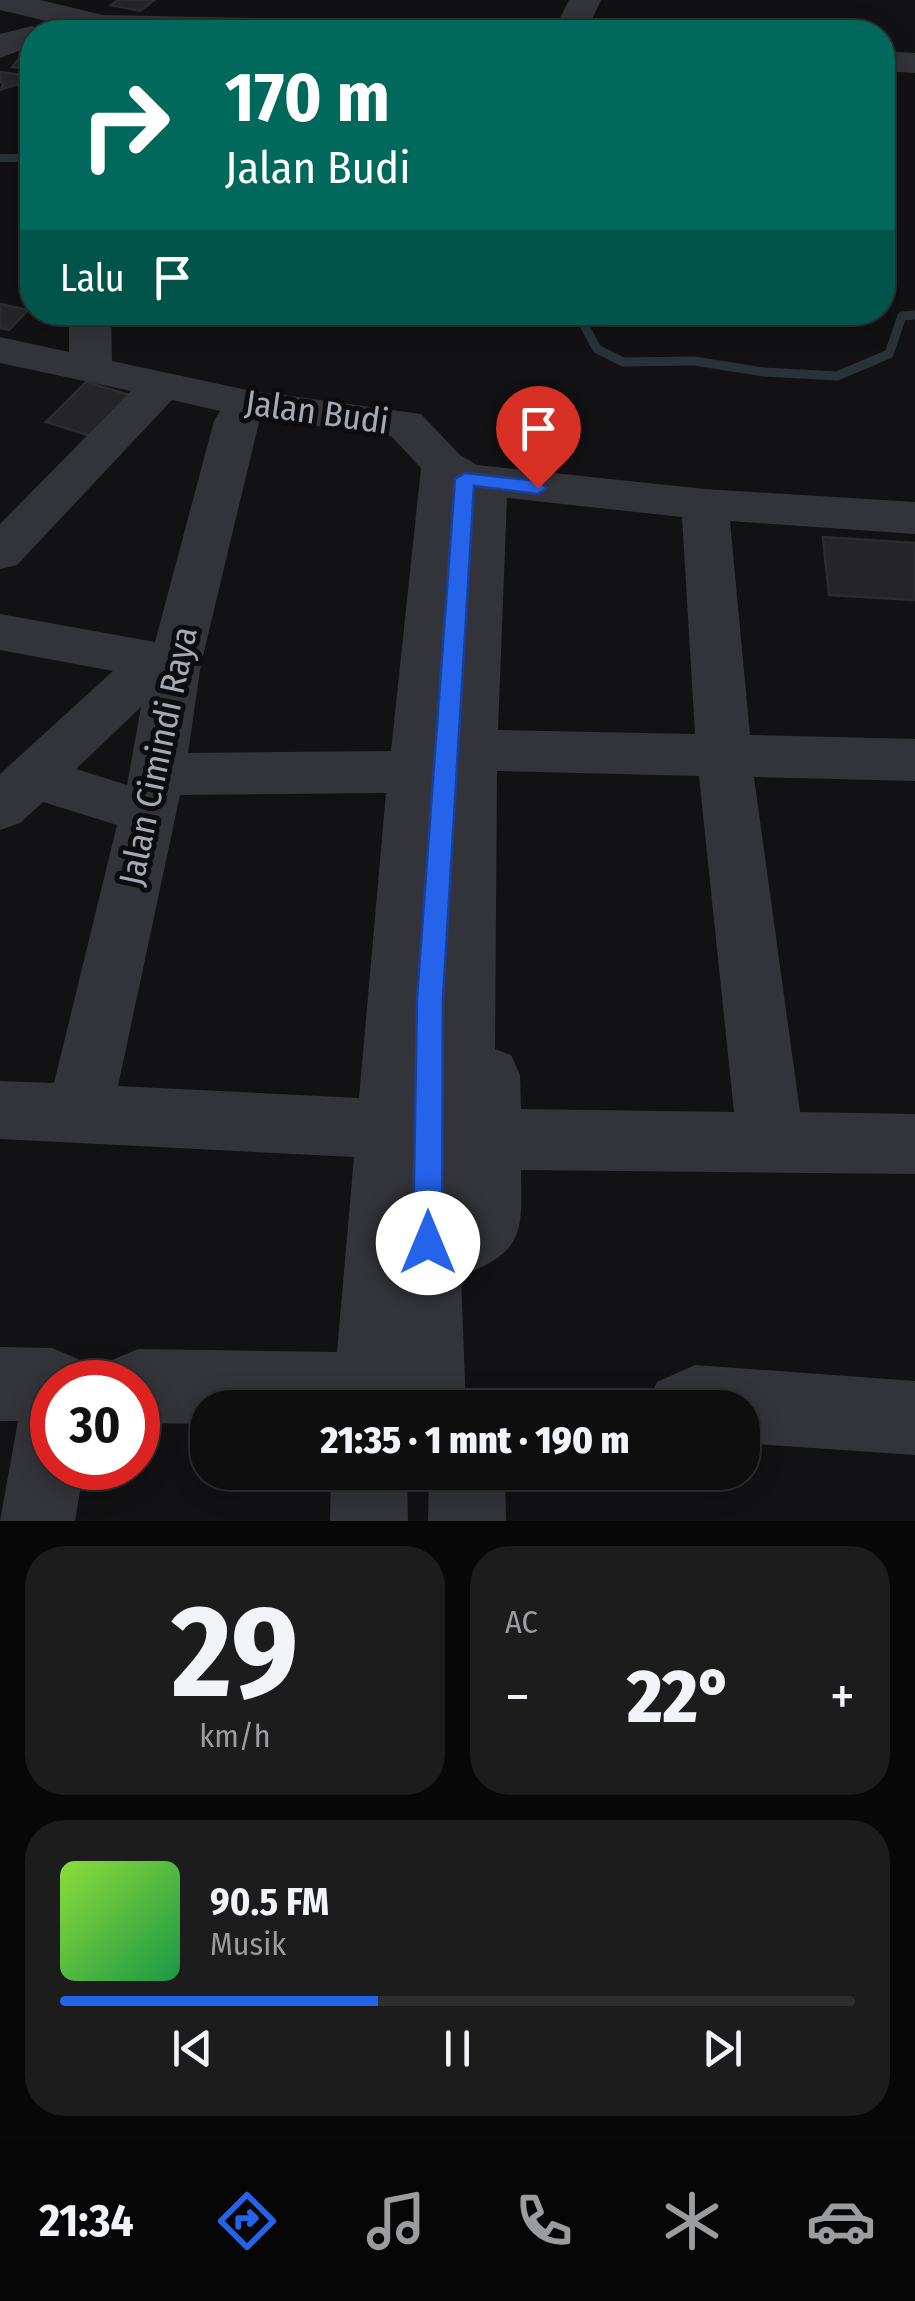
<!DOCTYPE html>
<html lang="id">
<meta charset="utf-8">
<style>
body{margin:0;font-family:"Fira Sans Condensed",sans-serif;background:#1c1c1d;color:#f1f3f6;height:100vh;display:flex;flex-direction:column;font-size:38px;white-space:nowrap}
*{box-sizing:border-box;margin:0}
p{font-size:32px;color:#9b9c9e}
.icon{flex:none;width:55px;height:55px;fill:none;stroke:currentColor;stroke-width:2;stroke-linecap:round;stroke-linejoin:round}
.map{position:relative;height:1521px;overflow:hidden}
.details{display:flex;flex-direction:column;gap:25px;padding:25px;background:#080808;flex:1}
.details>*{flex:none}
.guide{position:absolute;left:20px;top:20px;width:875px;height:305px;border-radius:40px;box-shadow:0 5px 25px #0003,0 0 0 2px #2e2e2f;background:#00695c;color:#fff;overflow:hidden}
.speed{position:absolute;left:30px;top:1360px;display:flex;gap:20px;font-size:50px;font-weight:700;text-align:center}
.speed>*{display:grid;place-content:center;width:130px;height:130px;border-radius:50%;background:#0e0e0f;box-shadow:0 5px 25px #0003,0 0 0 2px #2e2e2f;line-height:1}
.speed .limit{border:15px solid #d22;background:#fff;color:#111}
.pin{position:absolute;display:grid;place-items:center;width:85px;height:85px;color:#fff;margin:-102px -42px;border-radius:50% 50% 50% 0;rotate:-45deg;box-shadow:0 0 10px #0007}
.pin .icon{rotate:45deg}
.me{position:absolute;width:110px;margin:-55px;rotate:0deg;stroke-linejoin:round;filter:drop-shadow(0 0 8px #0008)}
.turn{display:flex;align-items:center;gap:35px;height:210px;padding:0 40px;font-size:45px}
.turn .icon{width:130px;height:130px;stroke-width:2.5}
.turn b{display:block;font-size:70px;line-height:85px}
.then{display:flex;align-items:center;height:95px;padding:0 40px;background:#0003;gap:20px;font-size:38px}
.big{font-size:75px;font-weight:800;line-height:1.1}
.details .tile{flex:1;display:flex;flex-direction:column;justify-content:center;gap:15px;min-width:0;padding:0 35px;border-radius:40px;background:#1c1c1d}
.details .dial{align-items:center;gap:0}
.dial b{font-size:130px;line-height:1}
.song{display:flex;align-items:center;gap:30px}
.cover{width:120px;height:120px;border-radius:15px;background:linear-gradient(135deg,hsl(90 70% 55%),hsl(140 70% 35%))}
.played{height:10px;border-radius:5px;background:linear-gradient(90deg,#2563eb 40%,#2e2e2f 40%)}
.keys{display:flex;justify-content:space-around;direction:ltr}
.heat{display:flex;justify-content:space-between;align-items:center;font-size:55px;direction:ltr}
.details .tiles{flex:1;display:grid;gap:25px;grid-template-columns:1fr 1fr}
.tile:last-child{grid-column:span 2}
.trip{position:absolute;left:190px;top:1390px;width:570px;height:100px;border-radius:40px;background:#0e0e0f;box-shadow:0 5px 25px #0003,0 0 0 2px #2e2e2f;font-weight:800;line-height:100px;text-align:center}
.tab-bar{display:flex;height:160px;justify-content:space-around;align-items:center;background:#060606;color:#9b9c9e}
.tab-bar .icon{width:70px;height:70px}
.tab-bar .on{color:#2563eb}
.tab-bar b{font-size:45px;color:#f1f3f6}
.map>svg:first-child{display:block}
</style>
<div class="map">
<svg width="915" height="1521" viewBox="0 0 915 1521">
<rect width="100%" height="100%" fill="#121214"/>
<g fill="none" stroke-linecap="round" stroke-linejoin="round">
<path stroke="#293237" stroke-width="8" d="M 0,158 L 32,158"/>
<path stroke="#293237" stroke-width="9" d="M 577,312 L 597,349 L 623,362 L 694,361 L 764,372 L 837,376 L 889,354 L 902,316 L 915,315"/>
</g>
<g fill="#252528" stroke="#2c2c30" stroke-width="2.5">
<path d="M 118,0 L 148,0 L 153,1 L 140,11 L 111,5 Z"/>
<path d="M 32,43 L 32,69 L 12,67 Z"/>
<path d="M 0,72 L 23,75 L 30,80 L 0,90 L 4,83 L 0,82 Z"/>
<path d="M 0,304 L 28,310 L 9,330 L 0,328 Z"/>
<path d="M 86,382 L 137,397 L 97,438 L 46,422 Z"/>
<path d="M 823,537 L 915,543 L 915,600 L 829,595 Z"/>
</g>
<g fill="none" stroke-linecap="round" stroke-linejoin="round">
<g fill="#333439" fill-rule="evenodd">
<path d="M 0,0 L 40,0 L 103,15 L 468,22 L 480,25 L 485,32 L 93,32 L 0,10 Z"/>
<path d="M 569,0 L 601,0 L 586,32 L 553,32 Z"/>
<path d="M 32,26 L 46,32 L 32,32 L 32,46 L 0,58 L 0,34 Z"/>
<path d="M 882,51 L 915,53 L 915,73 L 882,71 Z"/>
<path d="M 69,312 L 111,312 L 112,361 L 247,390 L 421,414 L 460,455 L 477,465 L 705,489 L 915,502 L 915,534 L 730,521 L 750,735 L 915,739 L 915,781 L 754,777 L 800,1112 L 915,1114 L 915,1174 L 521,1170 C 522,1233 525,1251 461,1276 L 466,1408 L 208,1408 L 208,1424 L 138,1423 L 138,1382 L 103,1382 L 112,1360 L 138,1349 L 337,1352 L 354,1157 L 0,1139 L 0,1081 L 54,1083 L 117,825 L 43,802 L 20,823 L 0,830 L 0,774 L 113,671 L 0,650 L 0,614 L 155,642 L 214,421 L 220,411 L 172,400 L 17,565 L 0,569 L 0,524 L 131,391 L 0,363 L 0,337 L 69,352 ZM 260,418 L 391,436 L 421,468 L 391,751 L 188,753 L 201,664 ZM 507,498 L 682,517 L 695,734 L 498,730 ZM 141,707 L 127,785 L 76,769 ZM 497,771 L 699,776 L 734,1112 L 521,1109 L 520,1075 L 511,1055 L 495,1049 ZM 386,793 L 359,1098 L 118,1086 L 180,795 ZM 439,845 L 432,1039 L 428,1038 Z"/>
<path d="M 0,1347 L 52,1348 L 78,1359 L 88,1382 L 52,1382 L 52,1468 L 84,1468 L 75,1521 L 0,1521 L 18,1421 L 0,1421 Z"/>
<path d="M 695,1365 L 915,1381 L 915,1455 L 742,1443 L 742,1408 L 646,1408 L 657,1382 Z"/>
<path d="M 331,1472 L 407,1472 L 408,1521 L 330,1521 Z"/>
<path d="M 429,1472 L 505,1472 L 506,1521 L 428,1521 Z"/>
</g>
</g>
<path fill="#2563eb" stroke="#184099" stroke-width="2.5" d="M 465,473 L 538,481 L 547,488 L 538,494 L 474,486 L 443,998 L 442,1243 L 438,1253 L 428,1257 L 417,1253 L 413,1243 L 417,998 L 455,479 Z"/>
<g text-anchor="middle" stroke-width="10" stroke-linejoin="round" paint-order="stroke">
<g font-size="35" fill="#a4aab4" stroke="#0d0d0f">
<text transform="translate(317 412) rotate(8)" y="12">Jalan Budi</text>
<text transform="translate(158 756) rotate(-78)" y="12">Jalan Cimindi Raya</text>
</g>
</g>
</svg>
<div class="speed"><div class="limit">30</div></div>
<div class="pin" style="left:538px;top:488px;background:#d93025"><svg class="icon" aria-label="arrive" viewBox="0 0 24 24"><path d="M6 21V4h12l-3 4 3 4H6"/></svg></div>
<svg class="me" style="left:428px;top:1243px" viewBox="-20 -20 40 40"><circle r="19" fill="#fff"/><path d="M0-13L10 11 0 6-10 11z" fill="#2563eb"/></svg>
<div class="trip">21:35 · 1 mnt · 190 m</div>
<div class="guide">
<div class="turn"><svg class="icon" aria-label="right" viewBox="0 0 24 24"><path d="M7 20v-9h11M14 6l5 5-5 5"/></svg><div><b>170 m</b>Jalan Budi</div></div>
<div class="then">Lalu<svg class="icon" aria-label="arrive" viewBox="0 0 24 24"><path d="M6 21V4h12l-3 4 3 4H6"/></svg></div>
</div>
</div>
<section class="details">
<div class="tiles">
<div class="tile dial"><b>29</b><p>km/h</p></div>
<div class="tile"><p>AC</p>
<div class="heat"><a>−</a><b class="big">22°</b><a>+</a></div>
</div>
<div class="tile">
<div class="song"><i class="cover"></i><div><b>90.5 FM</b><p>Musik</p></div></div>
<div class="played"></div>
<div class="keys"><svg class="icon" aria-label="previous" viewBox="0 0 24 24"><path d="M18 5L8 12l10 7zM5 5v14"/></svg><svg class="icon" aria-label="pause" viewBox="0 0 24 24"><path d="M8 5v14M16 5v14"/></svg><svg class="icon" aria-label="next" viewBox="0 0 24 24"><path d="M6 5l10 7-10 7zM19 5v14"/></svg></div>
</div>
</div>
</section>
<nav class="tab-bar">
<b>21:34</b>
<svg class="icon on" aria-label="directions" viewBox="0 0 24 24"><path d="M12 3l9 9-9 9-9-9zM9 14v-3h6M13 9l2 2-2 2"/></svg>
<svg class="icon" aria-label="music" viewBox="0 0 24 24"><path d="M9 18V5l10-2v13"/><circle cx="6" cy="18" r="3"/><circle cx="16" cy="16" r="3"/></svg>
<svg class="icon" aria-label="phone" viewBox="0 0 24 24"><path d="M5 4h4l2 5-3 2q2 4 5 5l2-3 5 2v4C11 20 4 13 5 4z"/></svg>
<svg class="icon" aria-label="climate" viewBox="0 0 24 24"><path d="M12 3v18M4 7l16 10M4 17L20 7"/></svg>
<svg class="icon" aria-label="car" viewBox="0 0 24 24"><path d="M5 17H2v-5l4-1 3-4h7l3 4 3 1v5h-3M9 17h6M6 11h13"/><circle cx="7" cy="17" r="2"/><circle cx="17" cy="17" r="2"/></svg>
</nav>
